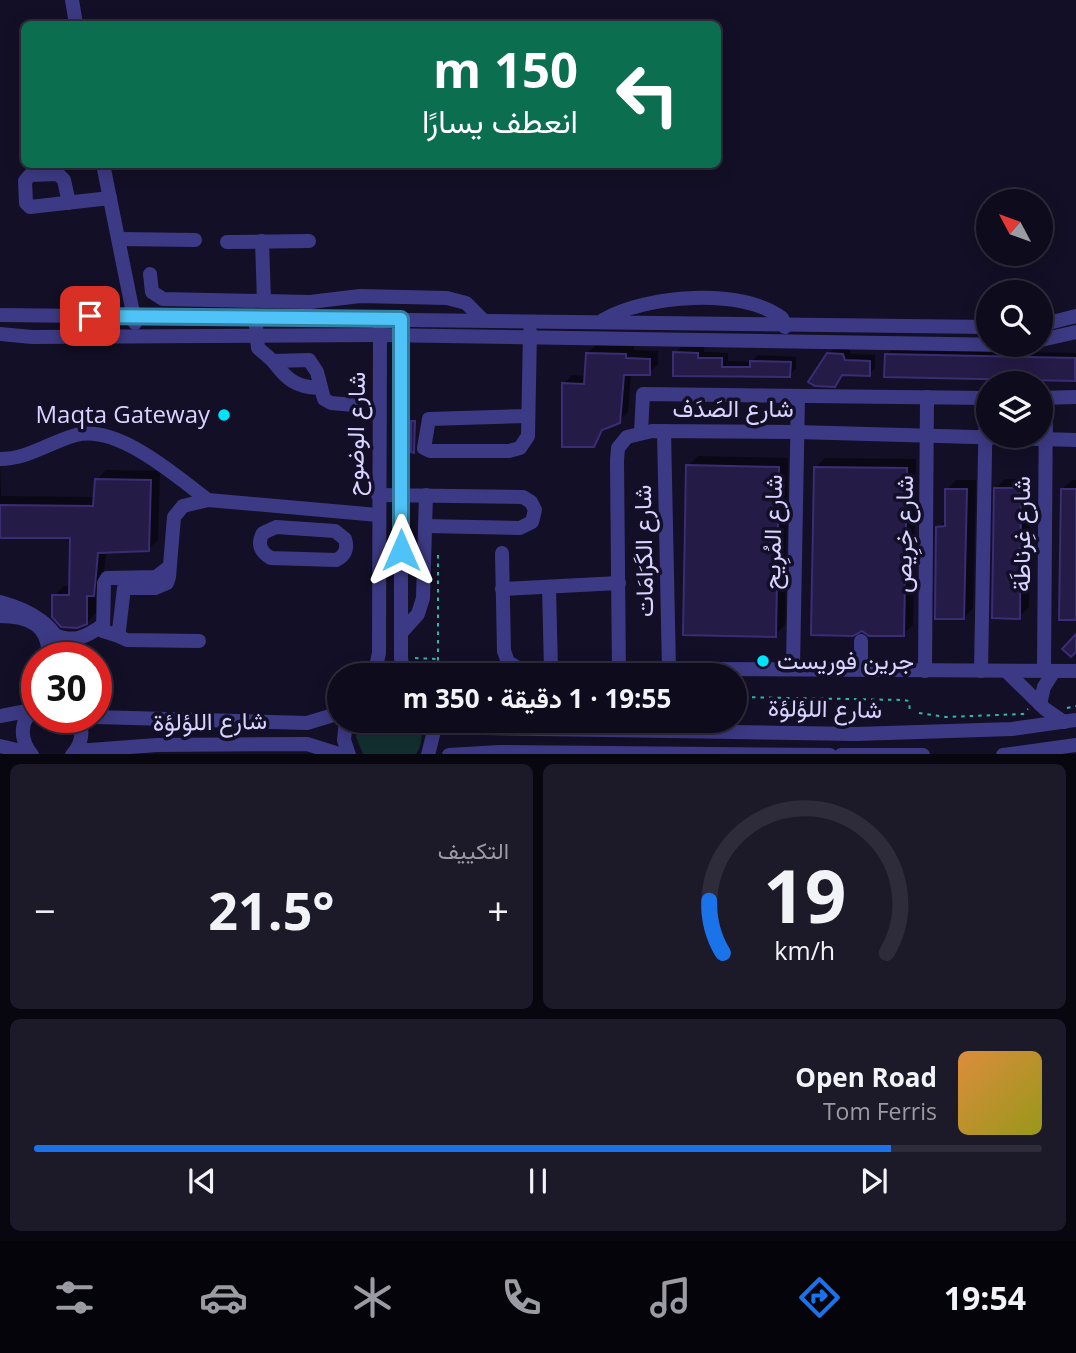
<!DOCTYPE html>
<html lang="ar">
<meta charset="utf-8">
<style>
body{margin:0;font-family:"Open Sans",Vazirmatn,sans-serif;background:#1c1929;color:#f1f3f6;direction:rtl;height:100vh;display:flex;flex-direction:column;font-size:26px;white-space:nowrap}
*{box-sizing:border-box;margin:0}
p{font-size:23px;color:#9b9ba3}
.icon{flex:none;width:38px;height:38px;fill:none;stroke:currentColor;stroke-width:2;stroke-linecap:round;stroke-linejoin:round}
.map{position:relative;height:754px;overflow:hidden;direction:ltr}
.sheet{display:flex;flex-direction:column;gap:10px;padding:10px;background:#08060f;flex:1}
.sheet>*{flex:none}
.guide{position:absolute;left:21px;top:21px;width:700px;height:147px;border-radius:10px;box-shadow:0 4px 18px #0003,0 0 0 2px #2e2b3b;direction:rtl;background:#0b6e4f;color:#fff;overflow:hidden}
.needle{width:46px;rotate:311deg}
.tools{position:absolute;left:976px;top:189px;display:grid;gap:14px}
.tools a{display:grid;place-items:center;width:77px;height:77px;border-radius:50%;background:#0e0b1c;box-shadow:0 4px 18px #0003,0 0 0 2px #2e2b3b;font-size:35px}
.speed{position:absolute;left:21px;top:642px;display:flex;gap:14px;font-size:35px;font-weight:700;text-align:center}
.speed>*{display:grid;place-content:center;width:91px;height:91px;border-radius:50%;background:#0e0b1c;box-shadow:0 4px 18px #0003,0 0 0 2px #2e2b3b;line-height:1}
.speed .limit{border:10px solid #d22;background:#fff;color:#111}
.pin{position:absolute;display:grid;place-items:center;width:60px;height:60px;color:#fff;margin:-30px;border-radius:14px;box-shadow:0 4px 10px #0006}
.me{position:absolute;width:77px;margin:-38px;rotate:0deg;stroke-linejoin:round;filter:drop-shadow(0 0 5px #0008)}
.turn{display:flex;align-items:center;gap:24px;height:147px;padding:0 28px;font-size:32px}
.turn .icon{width:91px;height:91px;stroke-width:2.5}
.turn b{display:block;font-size:49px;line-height:60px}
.big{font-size:52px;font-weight:700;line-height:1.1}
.sheet .card{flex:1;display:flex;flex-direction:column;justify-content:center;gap:10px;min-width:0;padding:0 24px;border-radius:10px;background:#1c1929}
.sheet .dial{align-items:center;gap:0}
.dial svg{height:182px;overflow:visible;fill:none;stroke:#2e2b3b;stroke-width:7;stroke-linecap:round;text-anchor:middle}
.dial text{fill:#f1f3f6;stroke:none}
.song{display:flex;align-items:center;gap:21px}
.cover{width:84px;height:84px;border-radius:10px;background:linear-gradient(135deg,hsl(30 70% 55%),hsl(60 70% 35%))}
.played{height:7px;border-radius:4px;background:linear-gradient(90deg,#1a73e8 85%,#2e2b3b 85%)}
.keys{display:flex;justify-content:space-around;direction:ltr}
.heat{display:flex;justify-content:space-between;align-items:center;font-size:38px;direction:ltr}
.sheet .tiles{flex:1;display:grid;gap:10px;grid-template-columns:1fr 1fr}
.card:last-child{grid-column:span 2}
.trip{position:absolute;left:327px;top:663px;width:420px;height:70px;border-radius:35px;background:#0e0b1c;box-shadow:0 4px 18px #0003,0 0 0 2px #2e2b3b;font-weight:700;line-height:70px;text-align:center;direction:rtl}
.dock{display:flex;height:112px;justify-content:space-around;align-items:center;background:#06040b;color:#9b9ba3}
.dock .icon{width:49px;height:49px}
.dock .on{color:#1a73e8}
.dock b{font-size:32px;color:#f1f3f6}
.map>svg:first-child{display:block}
</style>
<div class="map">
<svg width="1076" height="755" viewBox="0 0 1076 755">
<rect width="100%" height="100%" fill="#130f26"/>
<path fill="#12302f" d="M 360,721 L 418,721 C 423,732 423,744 416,754 L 363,754 L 356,737 Z"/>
<g fill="#0007">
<path d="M 596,345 L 634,346 L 634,350 L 658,351 L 658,364 L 649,373 L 631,373 L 628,412 L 619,421 L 607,426 L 593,446 L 564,383 L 572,375 L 586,376 L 587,353 Z"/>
<path d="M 681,347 L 704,347 L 704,352 L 728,353 L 728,361 L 751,362 L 758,355 L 796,357 L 796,369 L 789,375 L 745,376 L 675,353 Z"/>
<path d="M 835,348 L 849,348 L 851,354 L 875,355 L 875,368 L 869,374 L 844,373 L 834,385 L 828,354 Z"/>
<path d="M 892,349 L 1076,353 L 1076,377 L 886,375 L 887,355 Z"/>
<path d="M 416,420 L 415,449 L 414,451 L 412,422 Z"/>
<path d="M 698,456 L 788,458 L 785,625 L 775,635 L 688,466 Z"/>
<path d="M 825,458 L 916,459 L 913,625 L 903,634 L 816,467 Z"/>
<path d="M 0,459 L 1,496 L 95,497 L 97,480 L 106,470 L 160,471 L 158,540 L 148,549 L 106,551 L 103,585 L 96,592 L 96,613 L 86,623 L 54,596 L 64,586 L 71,586 L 72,536 L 0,537 Z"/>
<path d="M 1005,479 L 1030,479 L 1029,607 L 1019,617 L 996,488 Z"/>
<path d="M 956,480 L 976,480 L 973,608 L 964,618 L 938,527 L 947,519 L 947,490 Z"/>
<path d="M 1072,480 L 1076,480 L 1076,618 L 1062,489 Z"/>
</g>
<g fill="#241b47" stroke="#3b2d73" stroke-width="2">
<path d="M 673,352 L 698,353 L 698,358 L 722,358 L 722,367 L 750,367 L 750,361 L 791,362 L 790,377 L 673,376 Z"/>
<path d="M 586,353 L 626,354 L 626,358 L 650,359 L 650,375 L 624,375 L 620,423 L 602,430 L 594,447 L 562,447 L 562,383 L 584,384 Z"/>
<path d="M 827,353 L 843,354 L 845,360 L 870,361 L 870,376 L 842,375 L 835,387 L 815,386 L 808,382 Z"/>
<path d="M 885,354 L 1075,358 L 1075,381 L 884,377 Z"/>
<path d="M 411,421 L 415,421 L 414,453 L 411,452 Z"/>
<path d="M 686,465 L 779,467 L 776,637 L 683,635 Z"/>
<path d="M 814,467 L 907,468 L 904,636 L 869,636 L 862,631 L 853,636 L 811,635 Z"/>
<path d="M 95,479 L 151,480 L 149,551 L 98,553 L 94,596 L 87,596 L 87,624 L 77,628 L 61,627 L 52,617 L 52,595 L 69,595 L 70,538 L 0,538 L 0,505 L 93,506 Z"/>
<path d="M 994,488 L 1021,488 L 1020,619 L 992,618 Z"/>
<path d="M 945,489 L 967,489 L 964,619 L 935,619 L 936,527 L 945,526 Z"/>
<path d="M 1061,489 L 1076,489 L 1076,620 L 1059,620 Z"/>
<path d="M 1076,634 L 1076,652 L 1071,657 L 1062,649 Z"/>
</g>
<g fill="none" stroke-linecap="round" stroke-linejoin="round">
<g stroke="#2fb8b0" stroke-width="2" stroke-dasharray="3.5 5" stroke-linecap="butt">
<path d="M 438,555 L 438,672 L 443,676"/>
<path d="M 415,658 L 437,659"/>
<path d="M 735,697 L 904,700 L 909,701 L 910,713"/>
<path d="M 1067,708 L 1076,706"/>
<path d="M 919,713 L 946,717 L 1023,714 L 1028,709"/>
</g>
<g stroke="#3d3a85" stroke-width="14">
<path d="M 72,0 L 76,24"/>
<path d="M 103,164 L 135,323"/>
<path d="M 69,203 L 64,180 L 58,174 L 30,175 L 25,181 L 26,203 L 30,207 L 110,198"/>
<path d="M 119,239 L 195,240"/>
<path d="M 262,241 L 264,301"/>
<path d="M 227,242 L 309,241"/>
<path d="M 150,274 L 152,292 L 163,299 L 310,302 L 360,296 L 447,298 L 466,303 L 482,319"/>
<path d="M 0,315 L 989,327"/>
<path d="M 603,320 C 645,295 742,287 782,318 L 785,327"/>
<path d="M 1041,325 L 1076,316"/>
<path d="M 256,326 L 258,348 L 273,361 L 309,360 L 317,372 L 324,399 L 331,403 L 354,405"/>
<path d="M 401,327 L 401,658 L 404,676"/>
<path d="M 0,334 L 32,337 L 380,335 L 1008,345"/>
<path d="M 1041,340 L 1076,332"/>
<path d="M 273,361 C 287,380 296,387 319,388"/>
<path d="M 1041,398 L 1076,397"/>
<path d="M 528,416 L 429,419 L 424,448 L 430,451 L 509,451 L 520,448 L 528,436 L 530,331"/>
<path d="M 664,431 L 669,670"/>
<path d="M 641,432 L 643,394 L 989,398"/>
<path d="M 0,459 C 28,459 50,442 76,435 C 118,424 177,477 208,500"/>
<path d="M 378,495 L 523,497 L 531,502 L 535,510 L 532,522 L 520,528 L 425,526"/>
<path d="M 276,527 L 335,531 L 345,539 C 348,549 345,556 336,560 L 271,558 C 260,552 257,543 263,533 Z"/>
<path d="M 502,553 L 504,651 L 508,662 L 518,668 L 1076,671"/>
<path d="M 169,567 L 156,577 L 107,578 L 104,583 L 103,631 L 116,635 L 119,630 L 124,588 L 155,588 L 167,583 L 169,577 L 174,517 L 183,506 L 208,500 L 378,515"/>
<path d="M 549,587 L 551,670"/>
<path d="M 502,589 L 619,583"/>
<path d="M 0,602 C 27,609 62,626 62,658"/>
<path d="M 0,616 C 28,616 51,625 48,658"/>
<path d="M 401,633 L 418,614 L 423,598 L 426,495"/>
<path d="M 54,635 C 75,643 86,637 103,625"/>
<path d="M 116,635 L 127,640 L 199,641"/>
<path d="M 861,641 L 861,669"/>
<path d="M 793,667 L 798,397"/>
<path d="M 925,671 L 927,397"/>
<path d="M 981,671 L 986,399"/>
<path d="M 1044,671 L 1046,397"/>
<path d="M 1007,672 L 1045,709 L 1064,722"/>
<path d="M 374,676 L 379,653 L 380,327"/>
<path d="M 619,676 L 617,461 L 618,448 L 627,437 L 652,431 L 797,432 L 1076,440"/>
<path d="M 1040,704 L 1044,687 L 1054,671"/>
<path d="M 0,716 L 32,710"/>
<path d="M 96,717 L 307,723 L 340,713"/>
<path d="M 346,721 L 344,740 L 349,755"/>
<path d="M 447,721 L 483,728 L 856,734 L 1012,729 L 1076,720"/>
<path d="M 0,746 L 30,753"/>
<path d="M 76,751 L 157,745 L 307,744 L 342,755"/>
<path d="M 32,755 C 19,739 19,719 37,707"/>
<path d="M 72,755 C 82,744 84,731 78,718"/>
<path d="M 428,755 L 433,735 L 431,721"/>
<path d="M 449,755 L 499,752 L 830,755"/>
<path d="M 841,755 L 923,755"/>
<path d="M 1003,755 L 1076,745"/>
</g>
</g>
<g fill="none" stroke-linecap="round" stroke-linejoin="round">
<g stroke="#337fa1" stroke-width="18">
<path id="route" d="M 90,316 L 401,319 L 401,550"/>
</g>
<use href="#route" stroke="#4fc3f7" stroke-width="12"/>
</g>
<g fill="#00e5ff" stroke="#130f26" stroke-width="2.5">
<circle cx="224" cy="415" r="7"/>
<circle cx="763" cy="661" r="7"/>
</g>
<g text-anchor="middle" stroke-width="7" stroke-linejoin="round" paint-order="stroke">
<g font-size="24" fill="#d9d4ff" stroke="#130f26">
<text x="733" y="417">شارع الصَدَف</text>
<text transform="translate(356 434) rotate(-89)" y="8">شارع الوضوح</text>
<text transform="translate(773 532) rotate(-89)" y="8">شارع المُرِيح</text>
<text transform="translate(904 534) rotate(-89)" y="8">شارع خِرِيص</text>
<text transform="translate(1022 534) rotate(-90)" y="8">شارع غِرناطَة</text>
<text transform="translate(644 551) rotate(-91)" y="8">شارع الكَرَامَات</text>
<text transform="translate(825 709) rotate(1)" y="8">شارع اللؤلؤة</text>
<text transform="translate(210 722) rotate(-1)" y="8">شارع اللؤلؤة</text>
</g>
<g font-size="24" fill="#d9d4ff" stroke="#130f26" text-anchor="end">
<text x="210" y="423">Maqta Gateway</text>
<text x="777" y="669" text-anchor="start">جرين فوريست</text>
</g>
</g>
</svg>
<div class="tools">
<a><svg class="needle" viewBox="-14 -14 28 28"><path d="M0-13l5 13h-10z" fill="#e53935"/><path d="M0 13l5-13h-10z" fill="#9b9ba3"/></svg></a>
<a><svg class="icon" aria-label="search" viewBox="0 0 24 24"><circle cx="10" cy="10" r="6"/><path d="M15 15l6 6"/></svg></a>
<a><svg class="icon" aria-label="layers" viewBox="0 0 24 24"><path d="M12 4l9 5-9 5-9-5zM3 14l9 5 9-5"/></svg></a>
</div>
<div class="speed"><div class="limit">30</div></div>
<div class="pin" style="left:90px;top:316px;background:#d93025"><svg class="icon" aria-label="arrive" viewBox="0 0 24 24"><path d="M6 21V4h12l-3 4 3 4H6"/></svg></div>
<svg class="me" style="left:401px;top:550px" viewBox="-20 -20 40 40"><path d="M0-17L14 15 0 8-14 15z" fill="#4fc3f7" stroke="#fff" stroke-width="4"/></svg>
<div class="trip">19:55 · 1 دقيقة · 350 m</div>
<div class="guide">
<div class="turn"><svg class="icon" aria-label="left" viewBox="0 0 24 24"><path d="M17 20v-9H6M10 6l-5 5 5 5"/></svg><div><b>150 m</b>انعطف يسارًا</div></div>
</div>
</div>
<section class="sheet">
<div class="tiles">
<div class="card dial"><svg viewBox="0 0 100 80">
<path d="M14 69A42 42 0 1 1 86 69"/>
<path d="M14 69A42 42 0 0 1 8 46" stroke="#1a73e8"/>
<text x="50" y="56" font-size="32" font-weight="700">19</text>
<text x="50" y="72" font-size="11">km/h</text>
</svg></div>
<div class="card"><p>التكييف</p>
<div class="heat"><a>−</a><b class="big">21.5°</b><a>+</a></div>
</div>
<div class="card">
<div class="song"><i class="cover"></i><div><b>Open Road</b><p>Tom Ferris</p></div></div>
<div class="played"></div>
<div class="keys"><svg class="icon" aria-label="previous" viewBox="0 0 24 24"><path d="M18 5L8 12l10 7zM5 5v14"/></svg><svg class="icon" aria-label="pause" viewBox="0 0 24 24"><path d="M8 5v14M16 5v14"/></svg><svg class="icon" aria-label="next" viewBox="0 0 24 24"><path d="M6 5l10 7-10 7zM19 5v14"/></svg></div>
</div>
</div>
</section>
<nav class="dock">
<b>19:54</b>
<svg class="icon on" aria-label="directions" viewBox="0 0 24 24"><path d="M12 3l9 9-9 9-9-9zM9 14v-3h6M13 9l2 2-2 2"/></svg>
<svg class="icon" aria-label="music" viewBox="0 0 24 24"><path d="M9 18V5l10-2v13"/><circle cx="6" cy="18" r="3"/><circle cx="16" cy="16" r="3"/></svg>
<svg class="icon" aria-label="phone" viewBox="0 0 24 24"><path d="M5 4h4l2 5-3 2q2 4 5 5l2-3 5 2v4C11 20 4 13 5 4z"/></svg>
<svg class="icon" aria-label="climate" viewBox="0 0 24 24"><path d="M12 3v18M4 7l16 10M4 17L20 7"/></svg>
<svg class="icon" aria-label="car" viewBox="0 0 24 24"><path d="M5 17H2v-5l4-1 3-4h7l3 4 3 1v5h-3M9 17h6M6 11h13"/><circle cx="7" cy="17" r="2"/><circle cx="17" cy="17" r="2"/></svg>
<svg class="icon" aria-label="filters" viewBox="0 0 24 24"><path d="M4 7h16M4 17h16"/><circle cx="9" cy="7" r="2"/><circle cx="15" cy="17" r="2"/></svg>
</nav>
